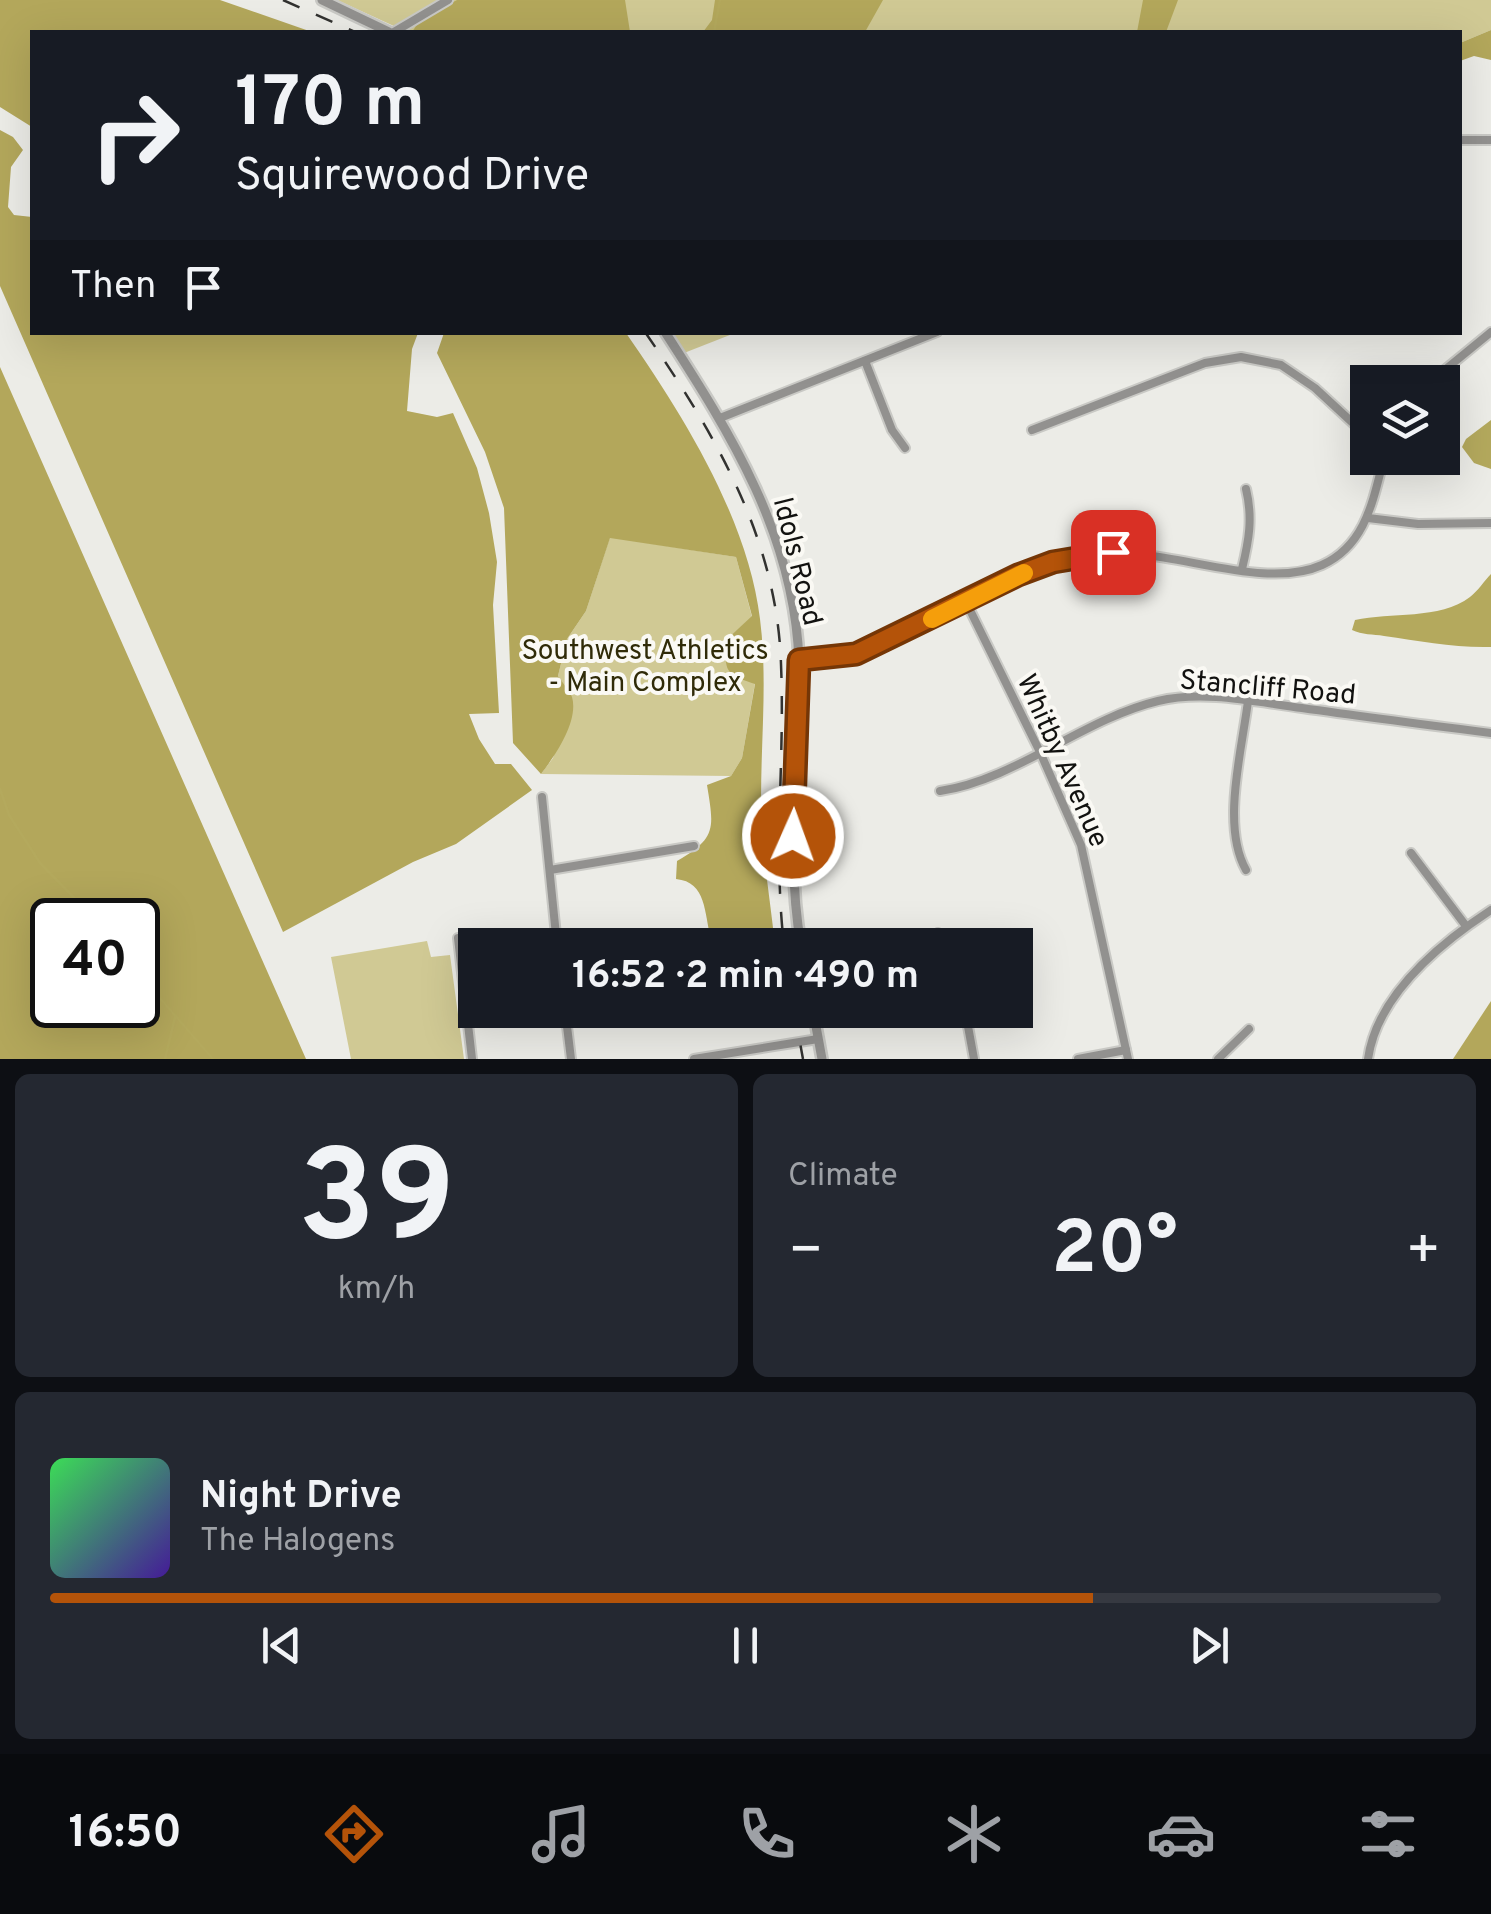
<!DOCTYPE html>
<meta charset="utf-8">
<style>
body{margin:0;font-family:Overpass,sans-serif;background:#242831;color:#f1f3f6;height:100vh;display:flex;flex-direction:column;font-size:38px;white-space:nowrap}
*{box-sizing:border-box;margin:0}
p{font-size:32px;color:#9ea1a6}
.icon{flex:none;width:55px;height:55px;fill:none;stroke:currentColor;stroke-width:2;stroke-linecap:round;stroke-linejoin:round}
.map{position:relative;height:1059px;overflow:hidden}
.details{display:flex;flex-direction:column;gap:15px;padding:15px;background:#0d0f14;flex:1}
.details>*{flex:none}
.banner{position:absolute;left:30px;top:30px;width:1432px;height:305px;border-radius:0px;box-shadow:0 10px 40px #0002;background:#171b24;color:#f1f3f6;overflow:hidden}
.fabs{position:absolute;left:1350px;top:365px;display:grid;gap:20px}
.fabs a{display:grid;place-items:center;width:110px;height:110px;border-radius:0px;background:#171b24;box-shadow:0 10px 40px #0002;font-size:50px}
.speed{position:absolute;left:30px;top:898px;display:flex;gap:20px;font-size:50px;font-weight:700;text-align:center}
.speed>*{display:grid;place-content:center;width:130px;height:130px;border-radius:50%;background:#171b24;box-shadow:0 10px 40px #0002;line-height:1}
.speed .limit{border:5px solid #111;border-radius:15px;background:#fff;color:#111}
.pin{position:absolute;display:grid;place-items:center;width:85px;height:85px;color:#fff;margin:-42px;border-radius:20px;box-shadow:0 5px 15px #0006}
.me{position:absolute;width:110px;margin:-55px;rotate:2deg;stroke-linejoin:round;filter:drop-shadow(0 0 8px #0008)}
.turn{display:flex;align-items:center;gap:35px;height:210px;padding:0 40px;font-size:45px}
.turn .icon{width:130px;height:130px;stroke-width:2.5}
.turn b{display:block;font-size:70px;line-height:85px}
.then{display:flex;align-items:center;height:95px;padding:0 40px;background:#0003;gap:20px;font-size:38px}
.big{font-size:75px;font-weight:700;line-height:1.1}
.details .widget{flex:1;display:flex;flex-direction:column;justify-content:center;gap:15px;min-width:0;padding:0 35px;border-radius:15px;background:#242831}
.details .dial{align-items:center;gap:0}
.dial b{font-size:130px;line-height:1}
.song{display:flex;align-items:center;gap:30px}
.cover{width:120px;height:120px;border-radius:15px;background:linear-gradient(135deg,hsl(130 70% 55%),hsl(260 70% 35%))}
.played{height:10px;border-radius:5px;background:linear-gradient(90deg,#b45309 75%,#363941 75%)}
.keys{display:flex;justify-content:space-around;direction:ltr}
.heat{display:flex;justify-content:space-between;align-items:center;font-size:55px;direction:ltr}
.details .tiles{flex:1;display:grid;gap:15px;grid-template-columns:1fr 1fr}
.widget:last-child{grid-column:span 2}
.trip{position:absolute;left:458px;top:928px;width:575px;height:100px;border-radius:0px;background:#171b24;box-shadow:0 10px 40px #0002;font-weight:700;line-height:100px;text-align:center}
.tabs{display:flex;height:160px;justify-content:space-around;align-items:center;background:#090b0e;color:#9ea1a6}
.tabs .icon{width:70px;height:70px}
.tabs .current{color:#b45309}
.tabs b{font-size:45px;color:#f1f3f6}
.map>svg:first-child{display:block}
</style>
<div class="map">
<svg width="1491" height="1059" viewBox="0 0 1491 1059">
<rect width="100%" height="100%" fill="#ecece7"/>
<g fill="#d0c994">
<path d="M 337,0 L 1491,0 L 1491,30 L 1460,43 L 1460,32 L 407,32 Z"/>
<path d="M 670,333 L 735,333 L 684,353 Z"/>
<path d="M 610,537 L 736,557 L 752,617 L 726,640 L 755,683 L 742,758 L 731,776 L 541,774 L 553,758 L 572,699 L 558,676 L 567,639 L 586,611 Z"/>
<path d="M 427,941 L 431,957 L 450,955 L 464,1059 L 351,1059 L 331,957 Z"/>
</g>
<g fill="#b3a75b" fill-rule="evenodd">
<path d="M 0,0 L 220,0 L 312,32 L 32,32 L 32,127 L 0,107 Z"/>
<path d="M 457,0 L 625,0 L 630,32 L 412,32 L 420,20 Z"/>
<path d="M 715,0 L 883,0 L 865,32 L 703,32 L 712,20 Z"/>
<path d="M 1143,0 L 1178,0 L 1166,32 L 1137,32 Z"/>
<path d="M 1491,30 L 1491,60 L 1474,56 L 1460,61 L 1460,43 Z"/>
<path d="M 0,130 L 13,137 L 23,150 L 11,167 L 8,207 L 14,215 L 32,217 L 32,332 L 418,333 L 412,349 L 407,411 L 437,417 L 453,413 L 477,468 L 489,513 L 497,562 L 493,605 L 499,713 L 469,714 L 479,739 L 495,764 L 511,764 L 532,790 L 456,844 L 413,862 L 283,932 L 0,286 Z"/>
<path d="M 444,333 L 626,333 C 683,415 748,519 760,619 C 769,689 758,761 762,832 C 765,870 771,907 775,945 L 719,945 L 711,939 C 704,913 707,882 676,879 L 677,861 C 717,838 714,828 707,785 L 731,776 L 742,758 L 755,684 C 724,674 725,672 726,640 L 752,616 L 736,557 L 610,538 L 586,611 L 567,639 L 558,676 C 562,682 569,690 572,697 C 579,721 555,756 541,774 L 513,743 L 504,508 L 485,452 L 437,353 Z"/>
<path d="M 0,367 L 306,1059 L 0,1059 ZM 52,920 L 138,920 L 138,1005 L 52,1005 Z"/>
<path d="M 1491,1001 L 1491,1059 L 1453,1059 Z"/>
</g>
<g fill="#b4a95d">
<path d="M 1491,420 L 1491,469 L 1474,463 L 1462,447 L 1466,439 Z"/>
<path d="M 1491,574 L 1491,647 C 1454,648 1420,641 1384,636 C 1373,634 1362,635 1352,630 L 1355,620 C 1390,612 1440,620 1470,597 C 1478,591 1484,581 1491,574 Z"/>
</g>
<g fill="none" stroke-linecap="round" stroke-linejoin="round">
<g stroke="#b4a95d" stroke-width="2.5">
<path d="M 714,32 L 720,0"/>
<path d="M 0,789 L 9,815 L 40,863 L 96,920"/>
<path d="M 138,973 L 213,1059"/>
<path d="M 165,1059 L 175,1017"/>
</g>
<g stroke="#c9c9c5" stroke-width="12">
<g id="minor">
<path d="M 394,32 L 448,0"/>
<path d="M 1460,140 L 1491,140"/>
<path d="M 865,361 L 892,430 L 905,448"/>
<path d="M 1430,382 L 1491,332"/>
<path d="M 720,418 L 937,332"/>
<path d="M 1032,430 L 1205,363 L 1241,357 L 1281,365 L 1315,388 L 1368,437"/>
<path d="M 1368,518 L 1418,524 L 1491,523"/>
<path d="M 1242,569 C 1249,540 1253,518 1246,489"/>
<path d="M 966,602 L 1040,752 L 1081,845 L 1128,1059"/>
<path d="M 799,660 C 819,659 840,659 859,653 C 938,625 1005,568 1089,554 C 1161,543 1260,593 1322,565 C 1366,545 1373,500 1384,458"/>
<path d="M 940,791 C 1015,780 1083,719 1158,701 C 1204,690 1256,702 1302,708 C 1365,717 1428,725 1491,733"/>
<path d="M 542,797 L 557,945"/>
<path d="M 1411,853 L 1466,926"/>
<path d="M 550,870 L 694,846"/>
<path d="M 1246,870 C 1221,826 1242,750 1248,701"/>
<path d="M 938,933 L 948,945"/>
<path d="M 458,938 L 472,1059"/>
<path d="M 565,1010 L 571,1059"/>
<path d="M 965,1010 L 974,1059"/>
<path d="M 694,1059 L 818,1039"/>
<path d="M 1078,1059 L 1126,1050"/>
<path d="M 1218,1059 L 1249,1029"/>
<path d="M 1368,1059 C 1377,995 1439,944 1491,910"/>
</g>
</g>
<g stroke="#c9c9c5" stroke-width="14">
<g id="tertiary">
<path d="M 322,0 L 389,32"/>
<path d="M 665,332 C 731,434 795,536 799,662 C 802,756 784,851 801,945"/>
<path d="M 813,1010 L 822,1059"/>
</g>
</g>
<use href="#minor" stroke="#92918f" stroke-width="8"/>
<use href="#tertiary" stroke="#92918f" stroke-width="9"/>
<g stroke="#323230" stroke-width="2.5" stroke-dasharray="18 18" stroke-linecap="butt">
<path d="M 283,0 L 355,32"/>
<path d="M 645,332 C 715,434 777,538 781,664 C 785,759 773,850 784,945"/>
<path d="M 794,1010 L 803,1059"/>
</g>
</g>
<g fill="none" stroke-linecap="round" stroke-linejoin="round">
<g stroke="#753606" stroke-width="25">
<path id="route" d="M 793,836 L 799,660 L 856,654 L 1018,575 L 1053,562 L 1113,552"/>
</g>
<use href="#route" stroke="#b45309" stroke-width="18"/>
<path stroke="#f59e0b" stroke-width="18" d="M 932,619 L 1024,573"/>
</g>
<g text-anchor="middle" stroke-width="8" stroke-linejoin="round" paint-order="stroke">
<g font-size="28" fill="#121210" stroke="#faf9f4">
<text transform="translate(799 561) rotate(76)" y="10">Idols Road</text>
<text transform="translate(1268 686) rotate(5)" y="10">Stancliff Road</text>
<text transform="translate(1064 760) rotate(66)" y="10">Whitby Avenue</text>
</g>
<g font-size="28" fill="#302b08" stroke="#faf9f4">
<text x="645" y="659">Southwest Athletics<tspan x="645" dy="32">- Main Complex</tspan></text>
</g>
</g>
</svg>
<div class="fabs">
<a><svg class="icon" aria-label="layers" viewBox="0 0 24 24"><path d="M12 4l9 5-9 5-9-5zM3 14l9 5 9-5"/></svg></a>
</div>
<div class="speed"><div class="limit">40</div></div>
<div class="pin" style="left:1113px;top:552px;background:#d93025"><svg class="icon" aria-label="arrive" viewBox="0 0 24 24"><path d="M6 21V4h12l-3 4 3 4H6"/></svg></div>
<svg class="me" style="left:793px;top:836px" viewBox="-20 -20 40 40"><circle r="17" fill="#b45309" stroke="#fff" stroke-width="3"/><path d="M0-11L8 9 0 5-8 9z" fill="#fff"/></svg>
<div class="trip">16:52 · 2 min · 490 m</div>
<div class="banner">
<div class="turn"><svg class="icon" aria-label="right" viewBox="0 0 24 24"><path d="M7 20v-9h11M14 6l5 5-5 5"/></svg><div><b>170 m</b>Squirewood Drive</div></div>
<div class="then">Then<svg class="icon" aria-label="arrive" viewBox="0 0 24 24"><path d="M6 21V4h12l-3 4 3 4H6"/></svg></div>
</div>
</div>
<section class="details">
<div class="tiles">
<div class="widget dial"><b>39</b><p>km/h</p></div>
<div class="widget"><p>Climate</p>
<div class="heat"><a>−</a><b class="big">20°</b><a>+</a></div>
</div>
<div class="widget">
<div class="song"><i class="cover"></i><div><b>Night Drive</b><p>The Halogens</p></div></div>
<div class="played"></div>
<div class="keys"><svg class="icon" aria-label="previous" viewBox="0 0 24 24"><path d="M18 5L8 12l10 7zM5 5v14"/></svg><svg class="icon" aria-label="pause" viewBox="0 0 24 24"><path d="M8 5v14M16 5v14"/></svg><svg class="icon" aria-label="next" viewBox="0 0 24 24"><path d="M6 5l10 7-10 7zM19 5v14"/></svg></div>
</div>
</div>
</section>
<nav class="tabs">
<b>16:50</b>
<svg class="icon current" aria-label="directions" viewBox="0 0 24 24"><path d="M12 3l9 9-9 9-9-9zM9 14v-3h6M13 9l2 2-2 2"/></svg>
<svg class="icon" aria-label="music" viewBox="0 0 24 24"><path d="M9 18V5l10-2v13"/><circle cx="6" cy="18" r="3"/><circle cx="16" cy="16" r="3"/></svg>
<svg class="icon" aria-label="phone" viewBox="0 0 24 24"><path d="M5 4h4l2 5-3 2q2 4 5 5l2-3 5 2v4C11 20 4 13 5 4z"/></svg>
<svg class="icon" aria-label="climate" viewBox="0 0 24 24"><path d="M12 3v18M4 7l16 10M4 17L20 7"/></svg>
<svg class="icon" aria-label="car" viewBox="0 0 24 24"><path d="M5 17H2v-5l4-1 3-4h7l3 4 3 1v5h-3M9 17h6M6 11h13"/><circle cx="7" cy="17" r="2"/><circle cx="17" cy="17" r="2"/></svg>
<svg class="icon" aria-label="filters" viewBox="0 0 24 24"><path d="M4 7h16M4 17h16"/><circle cx="9" cy="7" r="2"/><circle cx="15" cy="17" r="2"/></svg>
</nav>
